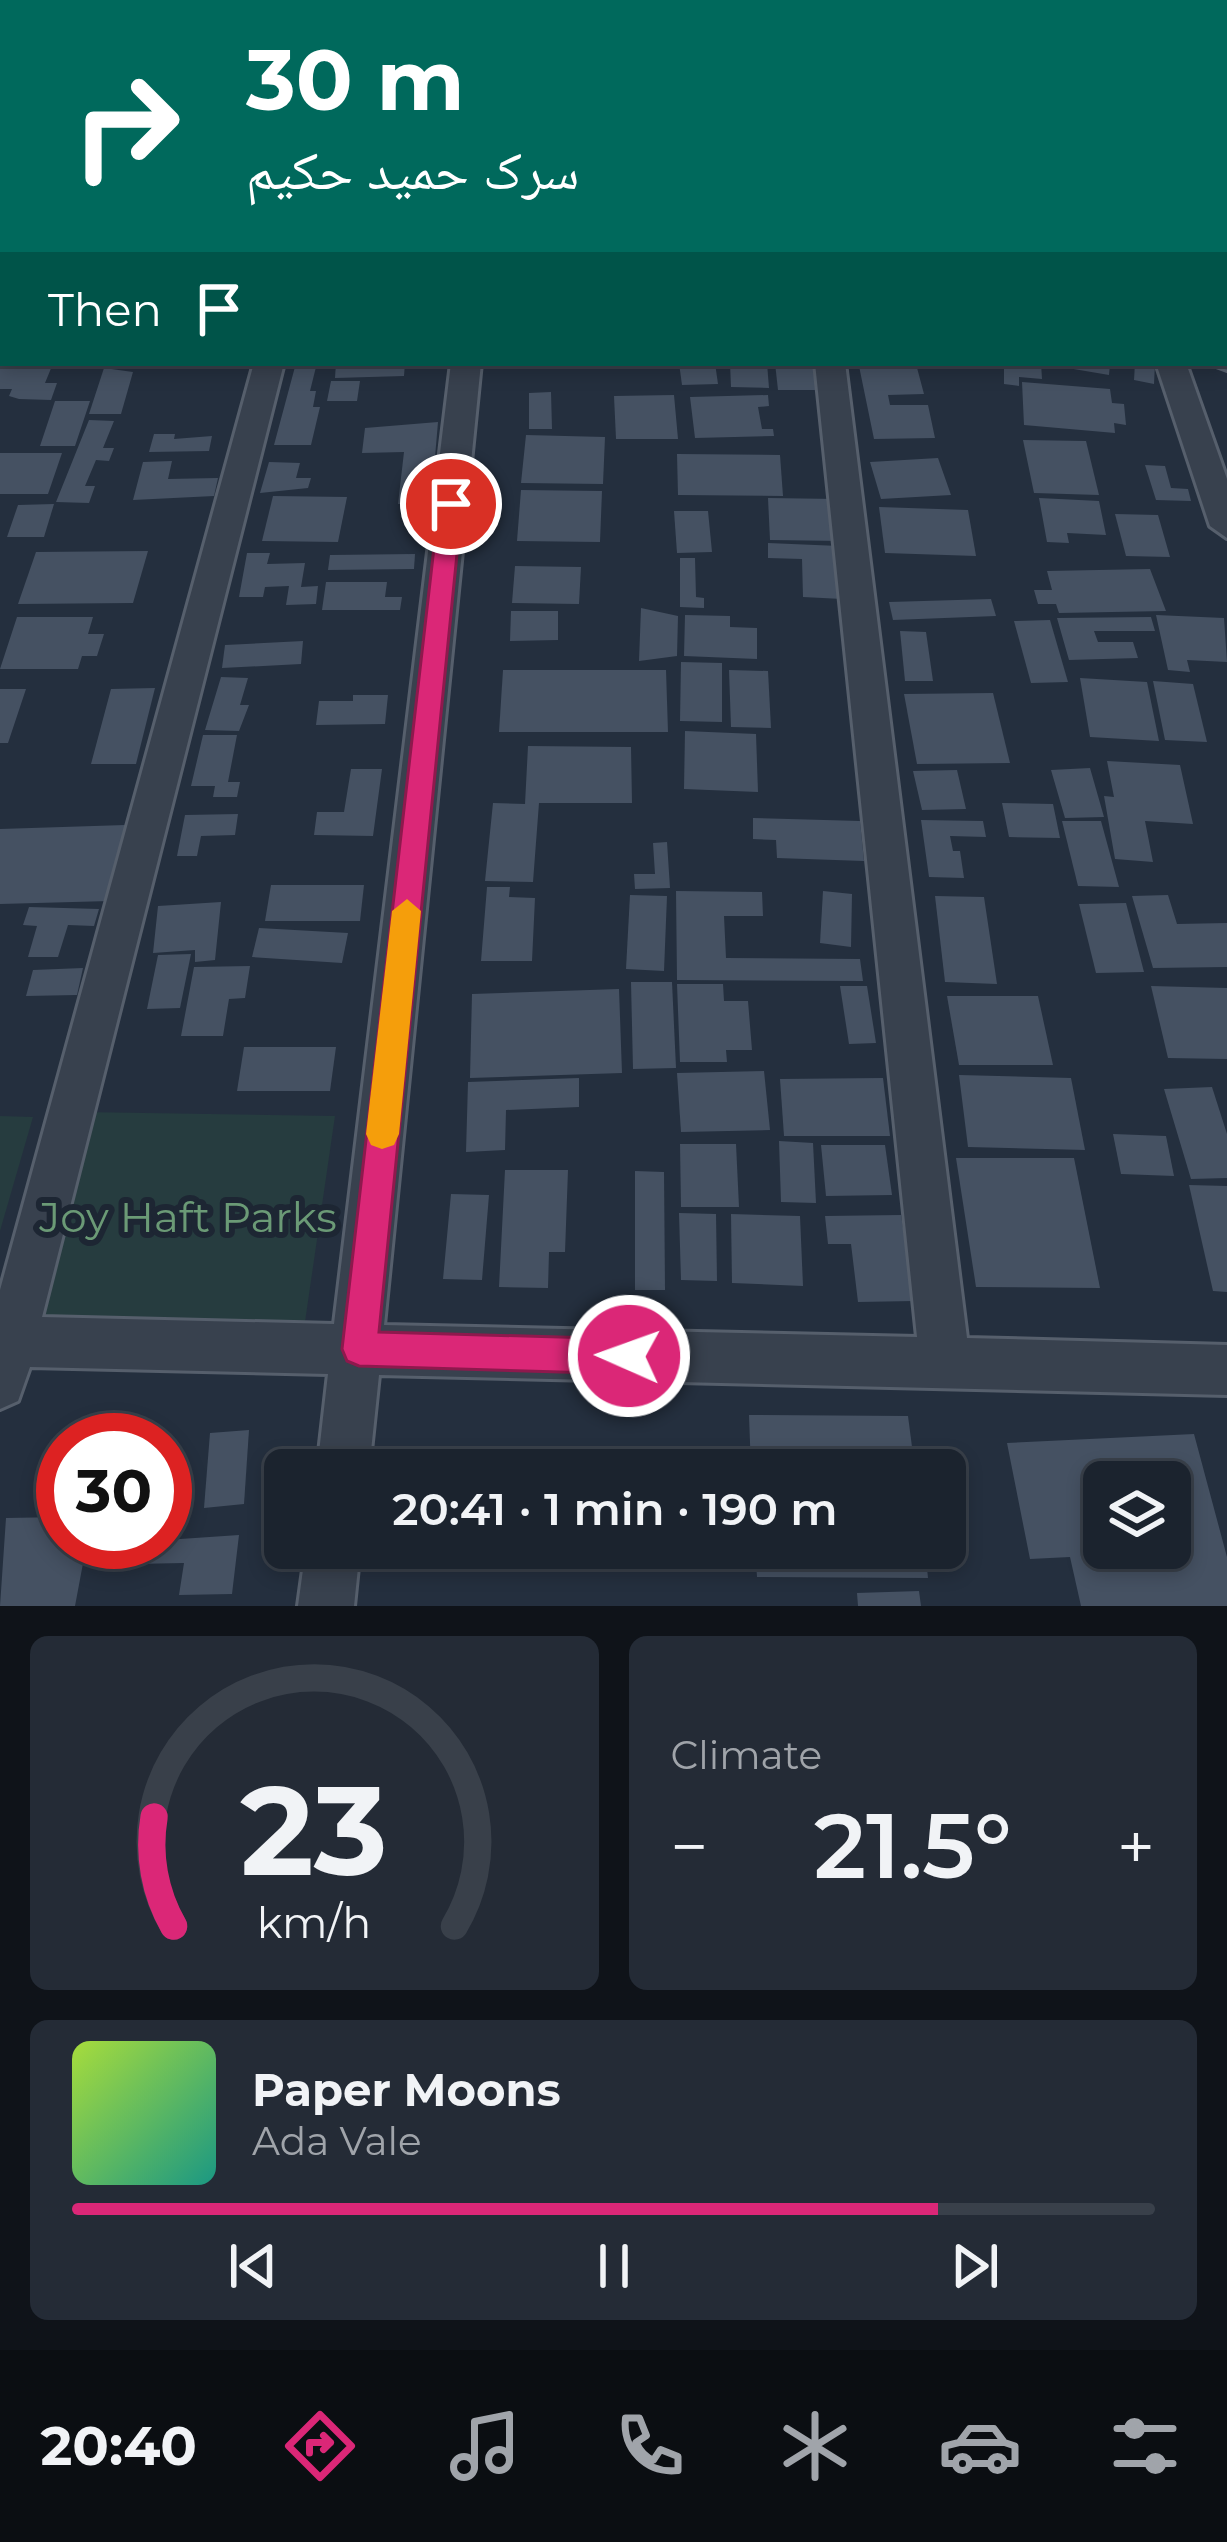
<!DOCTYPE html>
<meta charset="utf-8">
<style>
body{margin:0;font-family:Montserrat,"Noto Naskh Arabic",sans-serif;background:#242b36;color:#f1f3f6;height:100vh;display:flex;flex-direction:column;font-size:45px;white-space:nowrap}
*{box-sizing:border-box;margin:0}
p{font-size:39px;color:#a0a4aa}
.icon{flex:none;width:66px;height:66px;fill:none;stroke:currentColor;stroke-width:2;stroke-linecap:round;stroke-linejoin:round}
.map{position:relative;height:1606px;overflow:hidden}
.side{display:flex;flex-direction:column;gap:30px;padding:30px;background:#0f1319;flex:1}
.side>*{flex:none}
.banner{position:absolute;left:0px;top:0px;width:1227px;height:366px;box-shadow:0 6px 18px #0003,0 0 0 3px #39404a;background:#00695c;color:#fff;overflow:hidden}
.buttons{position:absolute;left:1083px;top:1461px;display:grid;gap:24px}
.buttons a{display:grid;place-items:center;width:108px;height:108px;border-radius:18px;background:#1b232e;box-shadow:0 6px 18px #0003,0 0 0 3px #39404a;font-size:60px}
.speed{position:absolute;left:36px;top:1413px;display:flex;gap:24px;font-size:60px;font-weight:700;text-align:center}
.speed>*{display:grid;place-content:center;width:156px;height:156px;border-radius:50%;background:#1b232e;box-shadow:0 6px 18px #0003,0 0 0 3px #39404a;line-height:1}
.speed .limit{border:18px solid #d22;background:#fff;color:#111}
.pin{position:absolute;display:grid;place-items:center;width:102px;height:102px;color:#fff;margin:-51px;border:6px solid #fff;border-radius:50%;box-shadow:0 3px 12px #0007}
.me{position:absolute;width:132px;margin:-66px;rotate:272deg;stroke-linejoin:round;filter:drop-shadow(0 0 9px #0008)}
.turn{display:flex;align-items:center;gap:42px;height:252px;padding:0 48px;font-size:54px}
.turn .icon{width:156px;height:156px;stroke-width:2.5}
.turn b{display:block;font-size:84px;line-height:102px}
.then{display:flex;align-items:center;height:114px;padding:0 48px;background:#0003;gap:24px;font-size:45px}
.big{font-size:90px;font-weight:600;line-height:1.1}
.side .card{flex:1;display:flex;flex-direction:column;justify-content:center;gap:18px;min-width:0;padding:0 42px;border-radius:18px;background:#242b36}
.side .dial{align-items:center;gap:0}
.dial svg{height:312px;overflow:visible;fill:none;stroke:#39404a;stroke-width:7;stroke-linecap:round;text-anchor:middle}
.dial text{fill:#f1f3f6;stroke:none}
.song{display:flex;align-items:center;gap:36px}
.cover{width:144px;height:144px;border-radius:18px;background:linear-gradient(135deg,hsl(80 70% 55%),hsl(170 70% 35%))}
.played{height:12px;border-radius:6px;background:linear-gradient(90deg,#db2777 80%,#39404a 80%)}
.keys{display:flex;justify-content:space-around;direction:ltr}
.heat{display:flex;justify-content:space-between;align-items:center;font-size:66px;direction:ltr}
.side .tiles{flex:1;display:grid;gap:30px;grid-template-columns:1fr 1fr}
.card:last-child{grid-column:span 2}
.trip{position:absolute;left:264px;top:1449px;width:702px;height:120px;border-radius:18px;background:#1b232e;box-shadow:0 6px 18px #0003,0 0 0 3px #39404a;font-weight:600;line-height:120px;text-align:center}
.dock{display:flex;height:192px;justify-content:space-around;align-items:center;background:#0b0e12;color:#a0a4aa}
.dock .icon{width:84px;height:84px}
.dock .current{color:#db2777}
.dock b{font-size:54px;color:#f1f3f6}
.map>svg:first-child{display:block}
</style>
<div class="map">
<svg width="1227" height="1606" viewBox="0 0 1227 1606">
<rect width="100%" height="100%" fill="#242f3e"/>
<g fill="#263c3f">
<path d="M 82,1112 L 335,1116 L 305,1322 L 29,1317 Z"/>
<path d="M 0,1116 L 33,1117 L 0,1231 Z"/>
</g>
<g fill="#455162" fill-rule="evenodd">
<path d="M 0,363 L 52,366 L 45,383 L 57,383 L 51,400 L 19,399 L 9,396 L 12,389 L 0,389 Z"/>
<path d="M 296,363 L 317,363 L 310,391 L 316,391 L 313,407 L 320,407 L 311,445 L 274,445 Z"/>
<path d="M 336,363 L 405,363 L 404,376 L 335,378 Z"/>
<path d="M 679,363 L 715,363 L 718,384 L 682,385 Z"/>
<path d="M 730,363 L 767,363 L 769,388 L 731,387 Z"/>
<path d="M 775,363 L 817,363 L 821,390 L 778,390 Z"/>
<path d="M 1004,363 L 1041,363 L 1042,379 L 1019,377 L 1019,386 L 1004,384 Z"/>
<path d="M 1050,363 L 1110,364 L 1109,375 L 1050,365 Z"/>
<path d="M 1135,363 L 1155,363 L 1154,384 L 1134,380 Z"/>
<path d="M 916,364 L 924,394 L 888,395 L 890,405 L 928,405 L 935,438 L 874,439 L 859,366 Z"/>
<path d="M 104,368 L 133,372 L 121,414 L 89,414 Z"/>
<path d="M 331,381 L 360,381 L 357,401 L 327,401 Z"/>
<path d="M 1022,382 L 1110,389 L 1112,403 L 1124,404 L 1126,425 L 1114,423 L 1115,433 L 1024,425 Z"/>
<path d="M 551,392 L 552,429 L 529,429 L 529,393 Z"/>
<path d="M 674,395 L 678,439 L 616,439 L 614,396 Z"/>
<path d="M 768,395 L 769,406 L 758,407 L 762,429 L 773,429 L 774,436 L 695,438 L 690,397 Z"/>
<path d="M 55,401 L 90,401 L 75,446 L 40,446 Z"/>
<path d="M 89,420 L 114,421 L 103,448 L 114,448 L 109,461 L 96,460 L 85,486 L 95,486 L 89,503 L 56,502 Z"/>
<path d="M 438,422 L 431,504 L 398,504 L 404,452 L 362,453 L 365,428 Z"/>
<path d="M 154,434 L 175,434 L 174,439 L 212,436 L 209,451 L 149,452 Z"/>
<path d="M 526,435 L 605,437 L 603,484 L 521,483 Z"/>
<path d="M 1023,440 L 1086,441 L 1099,495 L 1034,493 Z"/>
<path d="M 0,453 L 62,453 L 48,494 L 0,494 Z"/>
<path d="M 677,454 L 780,455 L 783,496 L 678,495 Z"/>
<path d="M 938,458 L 951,495 L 881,499 L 870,462 Z"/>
<path d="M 172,461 L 168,479 L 218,478 L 214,496 L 133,500 L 143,462 Z"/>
<path d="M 269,462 L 300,463 L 296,478 L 311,478 L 308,488 L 260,493 Z"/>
<path d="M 1145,465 L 1165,466 L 1171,488 L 1188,489 L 1191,501 L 1156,500 Z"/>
<path d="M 521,490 L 602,491 L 600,542 L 517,541 Z"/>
<path d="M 273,496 L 347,497 L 338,542 L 262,541 Z"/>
<path d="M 768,498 L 837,499 L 842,541 L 770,540 Z"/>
<path d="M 1039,498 L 1099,501 L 1106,535 L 1067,533 L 1069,543 L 1047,542 Z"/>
<path d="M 54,504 L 44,537 L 7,537 L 18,505 Z"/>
<path d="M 879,507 L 968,510 L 976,556 L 885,553 Z"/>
<path d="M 674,511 L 708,511 L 712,552 L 677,553 Z"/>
<path d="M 1115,514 L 1158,515 L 1170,557 L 1126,556 Z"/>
<path d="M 768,543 L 839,546 L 842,599 L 803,597 L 802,559 L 768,558 Z"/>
<path d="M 148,551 L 133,603 L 18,604 L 36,552 Z"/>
<path d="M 247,553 L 270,553 L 267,564 L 305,563 L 301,587 L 318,586 L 316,604 L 286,605 L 289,586 L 265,587 L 263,597 L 239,597 Z"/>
<path d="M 415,554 L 414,569 L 328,570 L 330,555 Z"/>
<path d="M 680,558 L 695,558 L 696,597 L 704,598 L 704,608 L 680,607 Z"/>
<path d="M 515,566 L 581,567 L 579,604 L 512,603 Z"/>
<path d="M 1150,569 L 1166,611 L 1059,613 L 1056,604 L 1038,604 L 1034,590 L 1052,590 L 1047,571 Z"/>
<path d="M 326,582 L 387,582 L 385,597 L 402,597 L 400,610 L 322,610 Z"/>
<path d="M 991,599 L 996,616 L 893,620 L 889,602 Z"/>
<path d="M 641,608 L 678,616 L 677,656 L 639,661 Z"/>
<path d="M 511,611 L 558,611 L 558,640 L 510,641 Z"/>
<path d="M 685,615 L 730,616 L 730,627 L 757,628 L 757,659 L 684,656 Z"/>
<path d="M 1156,615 L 1224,618 L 1227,662 L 1187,660 L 1190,672 L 1168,670 Z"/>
<path d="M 17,617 L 93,617 L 88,634 L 104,634 L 97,656 L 82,656 L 78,669 L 0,669 Z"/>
<path d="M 1151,617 L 1155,631 L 1094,631 L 1098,642 L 1133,642 L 1138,658 L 1069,660 L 1057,618 Z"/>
<path d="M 1050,620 L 1068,682 L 1031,683 L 1014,621 Z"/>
<path d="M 900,631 L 926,632 L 933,681 L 905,681 Z"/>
<path d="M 303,641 L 301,664 L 222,668 L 225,645 Z"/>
<path d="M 681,662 L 722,663 L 722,722 L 680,721 Z"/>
<path d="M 503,670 L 666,670 L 668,732 L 499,732 Z"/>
<path d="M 729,670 L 768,671 L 771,728 L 731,727 Z"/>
<path d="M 221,677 L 248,678 L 240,705 L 249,705 L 239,731 L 205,730 Z"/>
<path d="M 1080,678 L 1147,682 L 1159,741 L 1090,737 Z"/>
<path d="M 1153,681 L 1193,684 L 1207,742 L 1165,740 Z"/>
<path d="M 155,688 L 136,764 L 91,764 L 111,689 Z"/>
<path d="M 0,689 L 26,689 L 8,743 L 0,743 Z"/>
<path d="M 993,693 L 1010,763 L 917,764 L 904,694 Z"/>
<path d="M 353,695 L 388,695 L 385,724 L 316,725 L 319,701 L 353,701 Z"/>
<path d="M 685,731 L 756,734 L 758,792 L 684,789 Z"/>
<path d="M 203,735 L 237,735 L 228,782 L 240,782 L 237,797 L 213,797 L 215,786 L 191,786 Z"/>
<path d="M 528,746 L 631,747 L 632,803 L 539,803 L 533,882 L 485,881 L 493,803 L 525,804 Z"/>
<path d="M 1107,761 L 1180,765 L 1193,824 L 1145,821 L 1153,862 L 1115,859 L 1104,796 L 1114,797 Z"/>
<path d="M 1090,768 L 1104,817 L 1065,818 L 1051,770 Z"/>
<path d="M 351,769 L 382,769 L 373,836 L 314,835 L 317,812 L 344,812 Z"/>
<path d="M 957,770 L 966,809 L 922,810 L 913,771 Z"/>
<path d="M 1002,803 L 1053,804 L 1060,838 L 1009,837 Z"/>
<path d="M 238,814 L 235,835 L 201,836 L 197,856 L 177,856 L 185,815 Z"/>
<path d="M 753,818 L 860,821 L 864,861 L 777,858 L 776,840 L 753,839 Z"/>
<path d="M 921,820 L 983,821 L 986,837 L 950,836 L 953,851 L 960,851 L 964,878 L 929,877 Z"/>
<path d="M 1062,821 L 1101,821 L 1119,887 L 1078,886 Z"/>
<path d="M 125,825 L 110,901 L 0,904 L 0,829 Z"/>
<path d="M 667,842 L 670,888 L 635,889 L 634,874 L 655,874 L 653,843 Z"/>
<path d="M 271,885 L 364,885 L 360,921 L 265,921 Z"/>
<path d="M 487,887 L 510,887 L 509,897 L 535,898 L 532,961 L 481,961 Z"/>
<path d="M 676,891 L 762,892 L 763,916 L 724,916 L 726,958 L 860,959 L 863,981 L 677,980 Z"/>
<path d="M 823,891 L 852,894 L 851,947 L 820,943 Z"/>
<path d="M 630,895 L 667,896 L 664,971 L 626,969 Z"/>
<path d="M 1168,895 L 1177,924 L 1227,923 L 1227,967 L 1153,968 L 1132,896 Z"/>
<path d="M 935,896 L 984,897 L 997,984 L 945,982 Z"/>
<path d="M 221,902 L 215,960 L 195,962 L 195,950 L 153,953 L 158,906 Z"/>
<path d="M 1126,903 L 1144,972 L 1096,973 L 1079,904 Z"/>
<path d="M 29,907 L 99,909 L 94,926 L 68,925 L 58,957 L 28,957 L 37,926 L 23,925 Z"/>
<path d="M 259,928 L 348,933 L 342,963 L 252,957 Z"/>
<path d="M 191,954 L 180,1008 L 147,1009 L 158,955 Z"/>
<path d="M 250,966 L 245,998 L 229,999 L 223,1036 L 181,1036 L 194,967 Z"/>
<path d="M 83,968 L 77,995 L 26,996 L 33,970 Z"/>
<path d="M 631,982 L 672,982 L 676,1068 L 633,1069 Z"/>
<path d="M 677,984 L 723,984 L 724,1001 L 748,1001 L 752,1050 L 726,1050 L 727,1062 L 680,1062 Z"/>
<path d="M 840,986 L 867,986 L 876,1043 L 849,1044 Z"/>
<path d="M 1151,986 L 1227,988 L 1227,1059 L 1168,1058 Z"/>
<path d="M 619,989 L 622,1073 L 470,1078 L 472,994 Z"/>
<path d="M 947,996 L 1038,996 L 1053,1065 L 959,1065 Z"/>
<path d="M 244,1047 L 336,1047 L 330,1091 L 237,1091 Z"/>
<path d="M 764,1071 L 770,1130 L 681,1132 L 677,1073 Z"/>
<path d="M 959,1075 L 1071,1078 L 1085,1150 L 968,1147 Z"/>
<path d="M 579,1078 L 579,1107 L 506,1110 L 505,1150 L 466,1152 L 468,1082 Z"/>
<path d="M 883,1078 L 890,1136 L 784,1136 L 780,1079 Z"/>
<path d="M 1212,1087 L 1227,1134 L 1227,1178 L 1191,1179 L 1164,1089 Z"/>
<path d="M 1113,1134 L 1166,1136 L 1174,1176 L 1121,1174 Z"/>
<path d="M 779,1141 L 813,1143 L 816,1203 L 781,1202 Z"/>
<path d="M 680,1144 L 736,1144 L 739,1207 L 681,1207 Z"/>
<path d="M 821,1145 L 885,1145 L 892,1195 L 826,1196 Z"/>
<path d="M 956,1158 L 1074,1158 L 1100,1288 L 976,1287 Z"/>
<path d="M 505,1170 L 568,1170 L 565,1252 L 549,1252 L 548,1288 L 499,1287 Z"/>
<path d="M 635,1171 L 664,1172 L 665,1290 L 635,1290 Z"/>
<path d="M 1189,1185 L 1227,1186 L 1227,1292 L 1213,1291 Z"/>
<path d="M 451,1194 L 489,1195 L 482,1280 L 443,1279 Z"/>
<path d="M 679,1213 L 716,1214 L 717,1281 L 681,1280 Z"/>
<path d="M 731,1214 L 800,1216 L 803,1286 L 732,1283 Z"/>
<path d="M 901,1215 L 914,1301 L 858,1302 L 851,1244 L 828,1244 L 825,1216 Z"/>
<path d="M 749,1415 L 908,1416 L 915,1470 L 751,1470 Z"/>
<path d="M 249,1430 L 244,1504 L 204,1508 L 210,1433 Z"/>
<path d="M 1194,1434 L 1227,1557 L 1227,1606 L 1081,1606 L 1070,1557 L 1030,1559 L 1007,1443 ZM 1104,1482 L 1170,1482 L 1170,1548 L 1104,1548 Z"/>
<path d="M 63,1517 L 63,1542 L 87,1542 L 75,1606 L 0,1606 L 6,1518 Z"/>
<path d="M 239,1535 L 232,1594 L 179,1595 L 184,1563 L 133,1564 L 136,1542 Z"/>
<path d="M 755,1548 L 925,1548 L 928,1578 L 757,1577 Z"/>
<path d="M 919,1591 L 921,1606 L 858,1606 L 857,1593 Z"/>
</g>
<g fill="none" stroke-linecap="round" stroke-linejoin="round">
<g stroke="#565f6c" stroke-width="6">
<g id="minor">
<rect x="486" y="0" width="22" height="3"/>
<rect x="987" y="0" width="22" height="3"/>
<path d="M 1215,0 L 1227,0 L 1224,151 L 1224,3 Z"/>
<path d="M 3,222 L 3,243 L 0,244 L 0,223 Z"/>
<path d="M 254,363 L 284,363 L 42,1317 L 334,1324 L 451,363 L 481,363 L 384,1325 L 917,1337 L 815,363 L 845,363 L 967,1338 L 1227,1345 L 1227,1395 L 379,1375 L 369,1470 L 317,1470 L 328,1374 L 30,1367 L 18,1401 L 0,1409 L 0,1290 Z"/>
<path d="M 1156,363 L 1186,363 L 1227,479 L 1227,538 L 1210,526 Z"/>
<path d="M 306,1548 L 360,1548 L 354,1606 L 298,1606 Z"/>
</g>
</g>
<g stroke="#565f6c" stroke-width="6">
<g id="secondary">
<rect x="0" y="283" width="3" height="24"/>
<path d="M 1224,343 L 1227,344 L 1227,370 L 1208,363 L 1224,363 Z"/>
</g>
</g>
<use href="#minor" fill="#38414e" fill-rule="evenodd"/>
<use href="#secondary" fill="#465061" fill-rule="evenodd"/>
</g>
<path fill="#db2777" stroke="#8e194d" stroke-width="3" d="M 451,496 L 462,504 L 379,1332 L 629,1339 L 642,1344 L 647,1356 L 642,1369 L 629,1374 L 359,1366 L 347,1361 L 342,1349 L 439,504 Z"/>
<path fill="#f59e0b" d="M 407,899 L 421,911 L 399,1134 L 394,1145 L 382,1149 L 371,1145 L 366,1134 L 392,911 Z"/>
<g text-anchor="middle" stroke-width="12" stroke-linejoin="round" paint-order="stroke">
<g font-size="42" fill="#6b9a76" stroke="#1d2633">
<text x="188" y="1232">Joy Haft Parks</text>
</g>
</g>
</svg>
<div class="buttons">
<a><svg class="icon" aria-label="layers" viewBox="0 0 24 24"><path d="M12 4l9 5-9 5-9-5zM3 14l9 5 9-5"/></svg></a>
</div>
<div class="speed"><div class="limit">30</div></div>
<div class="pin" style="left:451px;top:504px;background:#d93025"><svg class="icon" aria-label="arrive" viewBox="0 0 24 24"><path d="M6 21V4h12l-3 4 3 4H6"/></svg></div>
<svg class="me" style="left:629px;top:1356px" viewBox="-20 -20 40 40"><circle r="17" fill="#db2777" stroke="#fff" stroke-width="3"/><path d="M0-11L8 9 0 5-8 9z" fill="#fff"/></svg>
<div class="trip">20:41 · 1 min · 190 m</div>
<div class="banner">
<div class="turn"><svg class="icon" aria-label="right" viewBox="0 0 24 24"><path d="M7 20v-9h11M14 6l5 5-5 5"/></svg><div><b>30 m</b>سرک حمید حکیم</div></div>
<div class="then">Then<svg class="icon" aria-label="arrive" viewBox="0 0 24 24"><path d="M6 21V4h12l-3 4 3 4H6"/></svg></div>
</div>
</div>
<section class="side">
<div class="tiles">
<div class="card dial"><svg viewBox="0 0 100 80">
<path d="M14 69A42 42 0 1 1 86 69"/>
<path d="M14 69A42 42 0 0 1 9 41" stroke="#db2777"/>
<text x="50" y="56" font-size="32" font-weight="700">23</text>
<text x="50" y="72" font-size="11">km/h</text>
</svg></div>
<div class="card"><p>Climate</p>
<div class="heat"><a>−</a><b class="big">21.5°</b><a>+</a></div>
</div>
<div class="card">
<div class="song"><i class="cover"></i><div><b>Paper Moons</b><p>Ada Vale</p></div></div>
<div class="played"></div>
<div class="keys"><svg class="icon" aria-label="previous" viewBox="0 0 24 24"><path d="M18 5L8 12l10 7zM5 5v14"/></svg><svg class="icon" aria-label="pause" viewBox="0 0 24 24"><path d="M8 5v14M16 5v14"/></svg><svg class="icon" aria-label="next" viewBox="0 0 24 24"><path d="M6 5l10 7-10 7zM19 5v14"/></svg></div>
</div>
</div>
</section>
<nav class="dock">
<b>20:40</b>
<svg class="icon current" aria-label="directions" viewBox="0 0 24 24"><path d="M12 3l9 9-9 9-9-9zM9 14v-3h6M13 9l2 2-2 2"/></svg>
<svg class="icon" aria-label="music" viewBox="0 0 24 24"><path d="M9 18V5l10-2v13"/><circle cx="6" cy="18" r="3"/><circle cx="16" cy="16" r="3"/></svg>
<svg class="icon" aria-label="phone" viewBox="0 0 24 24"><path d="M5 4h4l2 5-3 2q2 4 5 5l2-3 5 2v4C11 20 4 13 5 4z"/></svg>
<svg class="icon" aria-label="climate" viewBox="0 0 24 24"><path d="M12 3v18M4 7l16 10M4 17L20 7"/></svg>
<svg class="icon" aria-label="car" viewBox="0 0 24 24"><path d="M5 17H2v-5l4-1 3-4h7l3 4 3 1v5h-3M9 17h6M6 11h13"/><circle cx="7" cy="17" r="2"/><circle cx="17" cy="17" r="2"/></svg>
<svg class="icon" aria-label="filters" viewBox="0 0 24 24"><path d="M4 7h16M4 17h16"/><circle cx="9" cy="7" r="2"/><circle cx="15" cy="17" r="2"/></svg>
</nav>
